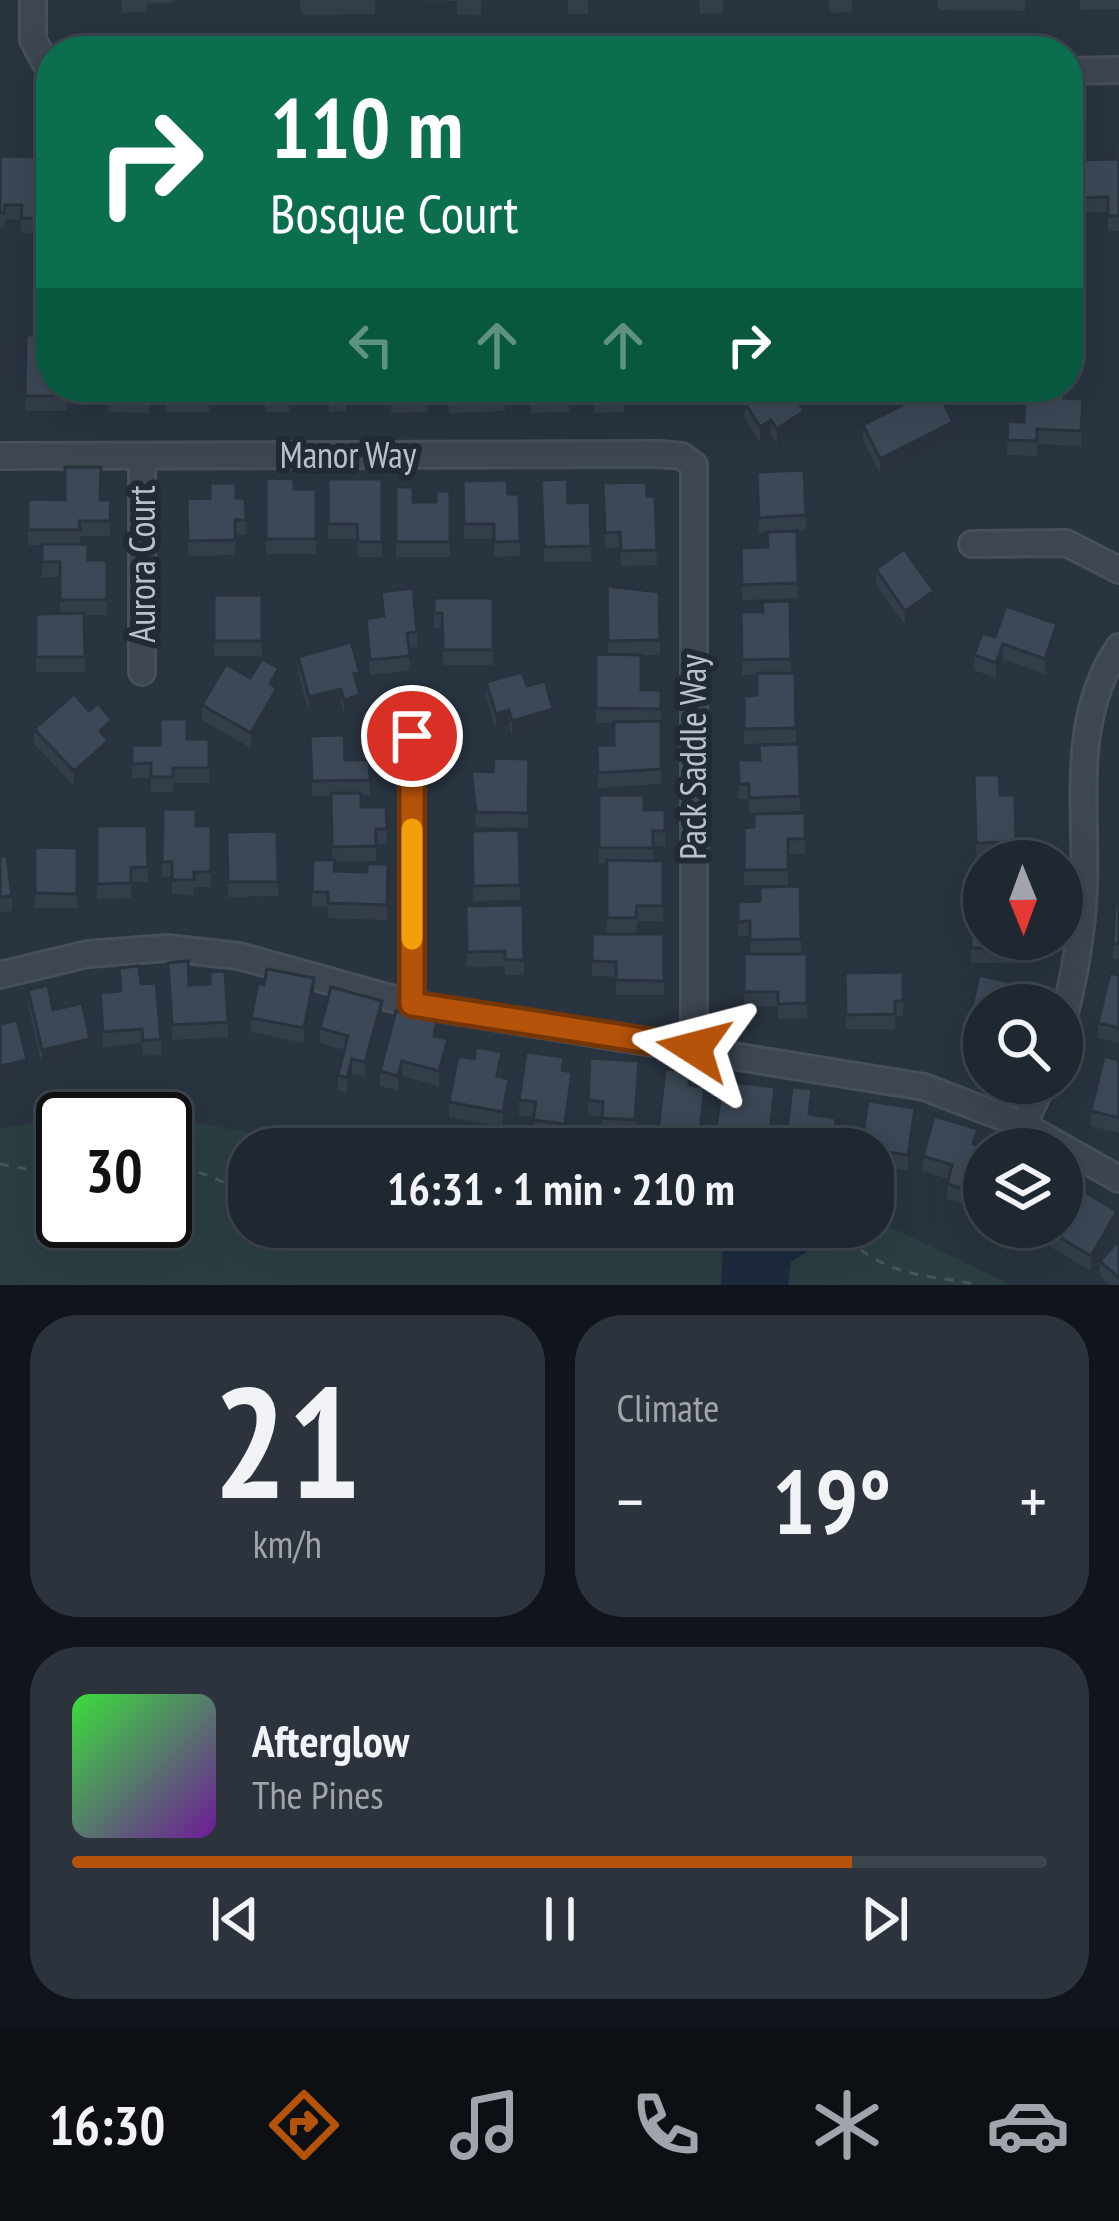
<!DOCTYPE html>
<meta charset="utf-8">
<style>
body{margin:0;font-family:"PT Sans Narrow",sans-serif;background:#2c333d;color:#f1f3f6;height:100vh;display:flex;flex-direction:column;font-size:45px;white-space:nowrap}
*{box-sizing:border-box;margin:0}
p{font-size:39px;color:#a1a5ab}
.icon{flex:none;width:66px;height:66px;fill:none;stroke:currentColor;stroke-width:2;stroke-linecap:round;stroke-linejoin:round}
.map{position:relative;height:1285px;overflow:hidden}
.sheet{display:flex;flex-direction:column;gap:30px;padding:30px;background:#11151b;flex:1}
.sheet>*{flex:none}
.banner{position:absolute;left:36px;top:36px;width:1047px;height:366px;border-radius:48px;box-shadow:0 12px 48px #0002,0 0 0 3px #3c444d;background:#0b6e4f;color:#fff;overflow:hidden}
.needle{width:78px;rotate:179deg}
.fabs{position:absolute;left:963px;top:840px;display:grid;gap:24px}
.fabs a{display:grid;place-items:center;width:120px;height:120px;border-radius:50%;background:#1f2731;box-shadow:0 12px 48px #0002,0 0 0 3px #3c444d;font-size:60px}
.speed{position:absolute;left:36px;top:1092px;display:flex;gap:24px;font-size:60px;font-weight:700;text-align:center}
.speed>*{display:grid;place-content:center;width:156px;height:156px;border-radius:50%;background:#1f2731;box-shadow:0 12px 48px #0002,0 0 0 3px #3c444d;line-height:1}
.speed .limit{border:6px solid #111;border-radius:18px;background:#fff;color:#111}
.pin{position:absolute;display:grid;place-items:center;width:102px;height:102px;color:#fff;margin:-51px;border:6px solid #fff;border-radius:50%;box-shadow:0 3px 12px #0007}
.me{position:absolute;width:132px;margin:-66px;rotate:279deg;stroke-linejoin:round;filter:drop-shadow(0 0 9px #0008)}
.turn{display:flex;align-items:center;gap:42px;height:252px;padding:0 36px;font-size:54px}
.turn .icon{width:156px;height:156px;stroke-width:2.5}
.turn b{display:block;font-size:84px;line-height:102px}
.lanes{display:flex;align-items:center;height:114px;padding:0 36px;background:#0003;justify-content:center;gap:60px;direction:ltr}
.lanes .off{opacity:.35}
.big{font-size:90px;font-weight:700;line-height:1.1}
.sheet .card{flex:1;display:flex;flex-direction:column;justify-content:center;gap:18px;min-width:0;padding:0 42px;border-radius:48px;background:#2c333d}
.sheet .dial{align-items:center;gap:0}
.dial b{font-size:156px;line-height:1}
.song{display:flex;align-items:center;gap:36px}
.cover{width:144px;height:144px;border-radius:18px;background:linear-gradient(135deg,hsl(120 70% 55%),hsl(280 70% 35%))}
.played{height:12px;border-radius:6px;background:linear-gradient(90deg,#b45309 80%,#3c444d 80%)}
.keys{display:flex;justify-content:space-around;direction:ltr}
.heat{display:flex;justify-content:space-between;align-items:center;font-size:66px;direction:ltr}
.sheet .tiles{flex:1;display:grid;gap:30px;grid-template-columns:1fr 1fr}
.card:last-child{grid-column:span 2}
.trip{position:absolute;left:228px;top:1128px;width:666px;height:120px;border-radius:48px;background:#1f2731;box-shadow:0 12px 48px #0002,0 0 0 3px #3c444d;font-weight:700;line-height:120px;text-align:center}
.dock{display:flex;height:192px;justify-content:space-around;align-items:center;background:#0c1014;color:#a1a5ab}
.dock .icon{width:84px;height:84px}
.dock .selected{color:#b45309}
.dock b{font-size:54px;color:#f1f3f6}
.map>svg:first-child{display:block}
</style>
<div class="map">
<svg width="1119" height="1285" viewBox="0 0 1119 1285">
<rect width="100%" height="100%" fill="#293441"/>
<path fill="#2b3f42" fill-rule="evenodd" d="M 117,1109 L 345,1149 L 249,1149 L 249,1227 L 873,1227 L 873,1219 L 1012,1285 L 0,1285 L 0,1129 ZM 63,1119 L 165,1119 L 165,1221 L 63,1221 Z"/>
<path fill="#1d2b3f" d="M 771,1227 L 819,1232 L 814,1247 L 791,1262 L 788,1285 L 721,1285 L 723,1242 Z"/>
<g fill="none" stroke-linecap="round" stroke-linejoin="round">
<g stroke="#474f5a" stroke-width="30">
<g id="minor">
<path d="M 33,0 L 33,40 L 51,73"/>
<path d="M 1068,71 L 1119,70"/>
<path d="M 0,456 L 659,454 L 682,456 L 694,465 L 694,1049"/>
<path d="M 972,544 L 1066,543 L 1119,570"/>
<path d="M 142,672 L 142,456"/>
<path d="M 412,736 L 412,1004"/>
<path d="M 0,975 L 88,954 L 167,948 L 239,956 L 412,1004 L 924,1087 L 1023,1125 L 1119,1179"/>
<path d="M 1062,1025 C 1074,980 1082,934 1084,888 C 1087,805 1070,720 1119,647"/>
<path d="M 1023,1125 L 1043,1083"/>
</g>
</g>
<g stroke="#45585a" stroke-width="3" stroke-dasharray="9 9" stroke-linecap="butt">
<path d="M 165,1159 L 249,1192"/>
<path d="M 0,1164 L 63,1176"/>
<path d="M 833,1227 C 889,1279 913,1272 980,1285"/>
</g>
<use href="#minor" stroke="#3e4651" stroke-width="24"/>
</g>
<g fill="#343e4b">
<path d="M 122,0 L 174,0 L 174,2 L 147,4 L 147,12 L 122,13 Z"/>
<path d="M 300,0 L 375,0 L 375,14 L 301,15 Z"/>
<path d="M 416,0 L 481,0 L 481,15 L 457,14 L 457,1 Z"/>
<path d="M 555,0 L 588,0 L 588,14 L 568,14 L 568,0 Z"/>
<path d="M 699,0 L 723,0 L 723,13 L 700,14 Z"/>
<path d="M 829,0 L 852,0 L 852,12 L 830,13 Z"/>
<path d="M 938,0 L 1025,0 L 1025,11 L 938,10 Z"/>
<path d="M 1080,0 L 1119,0 L 1119,9 L 1080,10 Z"/>
<path d="M 1119,146 L 1119,231 L 1108,231 L 1108,212 L 1072,213 L 1071,160 L 1116,159 Z"/>
<path d="M 0,156 L 46,186 L 51,186 L 51,234 L 21,233 L 21,220 L 5,219 L 4,228 L 0,227 Z"/>
<path d="M 26,335 L 51,387 L 80,387 L 80,396 L 67,395 L 67,411 L 25,411 Z"/>
<path d="M 108,387 L 150,387 L 149,413 L 108,412 Z"/>
<path d="M 165,387 L 218,387 L 218,397 L 209,397 L 209,412 L 165,412 Z"/>
<rect x="265" y="387" width="24" height="25"/>
<path d="M 305,387 L 359,387 L 359,399 L 346,399 L 346,411 L 329,412 L 329,403 L 306,403 Z"/>
<path d="M 391,387 L 427,387 L 428,412 L 391,413 Z"/>
<path d="M 448,387 L 505,387 L 505,411 L 449,413 Z"/>
<path d="M 515,387 L 569,387 L 569,412 L 531,413 L 530,395 L 515,395 Z"/>
<path d="M 593,387 L 645,387 L 624,388 L 624,412 L 594,413 Z"/>
<rect x="673" y="387" width="48" height="6"/>
<path d="M 746,387 L 803,387 L 793,394 L 804,426 L 777,444 L 771,435 L 760,442 L 745,418 L 745,403 L 749,400 L 746,395 Z"/>
<path d="M 917,388 L 953,437 L 880,474 L 863,440 L 863,425 L 917,398 Z"/>
<path d="M 1064,398 L 1083,399 L 1081,446 L 1037,444 L 1037,456 L 1007,455 L 1008,421 L 1024,422 Z"/>
<path d="M 804,470 L 806,530 L 777,532 L 797,531 L 798,598 L 742,600 L 741,548 L 767,547 L 767,532 L 759,533 L 757,472 Z"/>
<path d="M 266,478 L 294,489 L 316,489 L 316,554 L 266,554 Z"/>
<path d="M 328,479 L 382,479 L 382,557 L 358,557 L 357,539 L 328,539 Z"/>
<path d="M 541,480 L 568,503 L 590,502 L 591,561 L 544,562 Z"/>
<path d="M 463,481 L 508,494 L 519,494 L 520,556 L 494,557 L 494,539 L 464,539 Z"/>
<path d="M 603,483 L 647,496 L 655,496 L 657,565 L 621,566 L 620,547 L 605,548 Z"/>
<path d="M 396,487 L 413,502 L 436,502 L 450,491 L 450,557 L 396,557 Z"/>
<path d="M 210,498 L 245,498 L 246,535 L 235,535 L 235,555 L 188,556 L 187,499 Z"/>
<path d="M 28,499 L 111,500 L 110,536 L 80,536 L 80,544 L 88,560 L 107,560 L 107,615 L 84,615 L 85,672 L 36,672 L 36,614 L 60,614 L 60,577 L 42,577 L 42,545 L 28,545 Z"/>
<path d="M 876,569 L 934,606 L 905,625 L 876,584 Z"/>
<path d="M 607,586 L 659,592 L 660,655 L 641,655 L 641,690 L 661,690 L 661,784 L 598,788 L 597,745 L 614,745 L 614,723 L 596,723 L 596,654 L 608,654 Z"/>
<path d="M 381,592 L 417,632 L 417,647 L 409,648 L 410,670 L 370,675 L 366,619 L 382,617 Z"/>
<rect x="214" y="595" width="48" height="61"/>
<path d="M 434,598 L 493,598 L 493,665 L 443,665 L 442,628 L 434,628 Z"/>
<path d="M 790,601 L 791,673 L 795,673 L 796,743 L 744,744 L 744,696 L 757,695 L 757,675 L 742,675 L 741,612 L 763,612 Z"/>
<path d="M 995,637 L 1057,639 L 1045,674 L 1003,659 L 996,678 L 974,670 L 974,655 Z"/>
<path d="M 298,657 L 360,688 L 358,688 L 360,710 L 344,715 L 341,703 L 309,712 L 298,672 Z"/>
<path d="M 250,678 L 279,683 L 277,687 L 277,703 L 251,748 L 202,720 L 202,705 Z"/>
<path d="M 486,682 L 527,686 L 553,724 L 512,736 L 509,725 L 496,729 L 486,697 Z"/>
<path d="M 34,729 L 112,735 L 107,739 L 108,756 L 74,786 L 34,744 Z"/>
<path d="M 310,736 L 345,760 L 369,760 L 370,795 L 361,795 L 361,807 L 386,807 L 387,844 L 376,844 L 376,861 L 335,862 L 334,871 L 367,872 L 388,864 L 387,920 L 328,918 L 328,907 L 312,906 L 313,860 L 332,860 L 331,796 L 312,796 Z"/>
<path d="M 187,739 L 209,739 L 209,783 L 173,783 L 173,792 L 151,792 L 151,778 L 132,778 L 132,745 L 160,745 Z"/>
<path d="M 799,744 L 800,811 L 749,813 L 749,799 L 739,799 L 738,760 L 759,760 Z"/>
<path d="M 529,759 L 528,828 L 476,827 L 471,771 L 493,772 Z"/>
<path d="M 974,775 L 1000,795 L 1015,795 L 1016,857 L 976,858 Z"/>
<path d="M 599,795 L 644,810 L 665,810 L 665,846 L 653,846 L 653,861 L 663,861 L 663,921 L 637,921 L 636,933 L 607,933 L 607,863 L 599,863 Z"/>
<path d="M 163,809 L 196,826 L 211,826 L 211,887 L 194,887 L 194,895 L 172,894 L 172,877 L 162,877 Z"/>
<path d="M 805,813 L 805,854 L 788,854 L 788,885 L 744,885 L 744,828 L 754,827 Z"/>
<path d="M 97,826 L 147,826 L 148,882 L 131,882 L 131,898 L 97,899 Z"/>
<path d="M 519,830 L 520,900 L 473,901 L 472,831 Z"/>
<path d="M 277,831 L 278,896 L 228,897 L 227,832 Z"/>
<path d="M 35,847 L 77,848 L 77,908 L 35,908 Z"/>
<path d="M 0,857 L 12,896 L 12,911 L 0,912 L 0,928 Z"/>
<path d="M 971,884 L 1029,939 L 1029,963 L 971,963 Z"/>
<path d="M 800,886 L 801,954 L 807,954 L 807,1018 L 778,1019 L 778,1006 L 744,1007 L 744,954 L 750,954 L 750,936 L 738,936 L 738,902 L 760,901 Z"/>
<path d="M 1115,904 L 1119,904 L 1119,959 L 1113,959 Z"/>
<path d="M 523,905 L 524,975 L 505,975 L 505,966 L 467,967 L 466,906 Z"/>
<path d="M 592,934 L 664,934 L 664,995 L 616,995 L 616,977 L 592,976 Z"/>
<path d="M 168,963 L 228,1022 L 228,1037 L 172,1040 Z"/>
<path d="M 119,968 L 141,984 L 161,1039 L 161,1054 L 143,1056 L 142,1043 L 103,1047 L 100,993 L 120,991 Z"/>
<path d="M 903,972 L 903,1016 L 895,1016 L 895,1029 L 846,1029 L 845,973 Z"/>
<path d="M 979,975 L 1023,985 L 1022,1005 L 984,1005 L 984,1049 L 967,1045 L 967,1030 Z"/>
<path d="M 1119,975 L 1119,1043 L 1098,1038 L 1098,1023 Z"/>
<path d="M 28,990 L 53,1010 L 90,1054 L 42,1065 L 28,1005 Z"/>
<path d="M 314,993 L 304,1043 L 251,1032 L 251,1018 Z"/>
<path d="M 382,1016 L 365,1077 L 352,1074 L 347,1093 L 338,1090 L 338,1075 L 344,1050 L 320,1043 L 320,1028 Z"/>
<path d="M 437,1037 L 448,1054 L 439,1086 L 402,1076 L 398,1091 L 380,1086 L 380,1071 Z"/>
<path d="M 1119,1060 L 1119,1133 L 1091,1126 L 1091,1111 Z"/>
<path d="M 502,1067 L 500,1077 L 509,1094 L 503,1127 L 449,1117 L 449,1102 Z"/>
<path d="M 564,1071 L 572,1087 L 565,1139 L 533,1135 L 534,1117 L 519,1115 L 519,1100 Z"/>
<path d="M 639,1076 L 635,1135 L 602,1133 L 602,1116 L 588,1115 L 588,1100 Z"/>
<path d="M 691,1085 L 705,1102 L 681,1149 L 658,1146 L 658,1131 Z"/>
<path d="M 721,1092 L 775,1101 L 769,1149 L 714,1149 Z"/>
<path d="M 868,1101 L 915,1123 L 908,1170 L 873,1165 L 873,1149 L 861,1149 Z"/>
<path d="M 978,1146 L 983,1162 L 970,1206 L 947,1199 L 948,1179 L 923,1171 L 923,1156 Z"/>
<path d="M 1117,1226 L 1091,1271 L 1038,1239 L 1038,1227 Z"/>
<path d="M 1005,1227 L 1033,1227 L 1028,1238 Z"/>
<path d="M 1119,1240 L 1119,1285 L 1110,1285 L 1100,1276 L 1100,1261 Z"/>
</g>
<g fill="#2a323d">
<path d="M 786,387 L 803,387 L 803,388 L 786,399 Z"/>
<path d="M 804,411 L 804,426 L 777,444 L 777,429 Z"/>
<path d="M 771,420 L 771,435 L 760,442 L 760,427 Z"/>
<path d="M 953,422 L 953,437 L 880,474 L 880,459 Z"/>
<path d="M 934,591 L 934,606 L 905,625 L 905,611 Z"/>
<path d="M 1057,624 L 1057,639 L 1045,674 L 1045,659 Z"/>
<path d="M 1003,644 L 1003,659 L 996,678 L 996,663 Z"/>
<path d="M 279,668 L 279,683 L 270,698 L 270,684 Z"/>
<path d="M 277,688 L 277,703 L 251,748 L 251,733 Z"/>
<path d="M 341,689 L 341,703 L 309,712 L 309,697 Z"/>
<path d="M 360,695 L 360,710 L 344,715 L 344,700 Z"/>
<path d="M 553,709 L 553,724 L 512,736 L 512,721 Z"/>
<path d="M 509,710 L 509,725 L 496,729 L 496,714 Z"/>
<path d="M 112,720 L 112,735 L 100,746 L 100,731 Z"/>
<path d="M 108,741 L 108,756 L 74,786 L 74,771 Z"/>
<path d="M 314,978 L 314,993 L 304,1043 L 304,1028 Z"/>
<path d="M 382,1001 L 382,1016 L 365,1077 L 365,1062 Z"/>
<path d="M 90,1039 L 90,1054 L 42,1065 L 42,1050 Z"/>
<path d="M 448,1039 L 448,1054 L 439,1086 L 439,1071 Z"/>
<path d="M 352,1059 L 352,1074 L 347,1093 L 347,1078 Z"/>
<path d="M 27,1060 L 27,1075 L 0,1081 L 0,1066 Z"/>
<path d="M 402,1061 L 402,1076 L 398,1091 L 398,1076 Z"/>
<path d="M 572,1072 L 572,1087 L 565,1139 L 565,1124 Z"/>
<path d="M 509,1079 L 509,1094 L 503,1127 L 503,1112 Z"/>
<path d="M 775,1087 L 775,1101 L 769,1149 L 768,1149 Z"/>
<path d="M 915,1108 L 915,1123 L 908,1170 L 908,1155 Z"/>
<path d="M 983,1147 L 983,1162 L 970,1206 L 970,1191 Z"/>
<path d="M 1117,1211 L 1117,1226 L 1091,1271 L 1091,1256 Z"/>
</g>
<g fill="#3c4857" stroke="#2a323d" stroke-width="3">
<path d="M 1115,146 L 1119,146 L 1119,216 L 1108,216 L 1108,197 L 1072,198 L 1071,160 L 1116,159 Z"/>
<path d="M 0,156 L 46,157 L 45,186 L 51,186 L 51,219 L 21,218 L 22,205 L 5,205 L 4,213 L 0,213 Z"/>
<path d="M 26,335 L 51,335 L 51,387 L 67,387 L 67,396 L 25,396 Z"/>
<path d="M 0,343 L 2,343 L 3,389 L 0,389 Z"/>
<path d="M 108,387 L 149,387 L 149,398 L 108,397 Z"/>
<rect x="165" y="387" width="44" height="10"/>
<rect x="265" y="387" width="24" height="10"/>
<path d="M 306,387 L 346,387 L 346,396 L 329,397 L 329,388 Z"/>
<path d="M 391,387 L 427,387 L 428,398 L 391,398 Z"/>
<path d="M 448,387 L 505,387 L 505,396 L 449,398 Z"/>
<path d="M 530,387 L 569,387 L 569,397 L 531,398 Z"/>
<path d="M 593,387 L 624,387 L 624,397 L 594,398 Z"/>
<path d="M 750,387 L 788,387 L 804,411 L 777,429 L 771,420 L 760,427 L 745,403 L 756,396 Z"/>
<path d="M 919,387 L 936,387 L 953,422 L 880,459 L 863,425 L 921,396 L 917,388 Z"/>
<path d="M 1025,389 L 1064,391 L 1064,398 L 1083,399 L 1081,431 L 1037,429 L 1037,441 L 1007,440 L 1008,421 L 1024,422 Z"/>
<path d="M 65,467 L 101,467 L 100,500 L 111,500 L 110,521 L 79,521 L 80,530 L 28,530 L 28,499 L 65,500 Z"/>
<path d="M 804,470 L 806,515 L 759,518 L 757,472 Z"/>
<path d="M 266,478 L 294,479 L 294,489 L 316,489 L 316,539 L 266,539 Z"/>
<path d="M 328,479 L 382,479 L 382,542 L 358,542 L 357,524 L 328,524 Z"/>
<path d="M 567,479 L 568,503 L 590,502 L 591,546 L 544,547 L 541,480 Z"/>
<path d="M 507,480 L 508,494 L 519,494 L 520,541 L 494,542 L 494,524 L 464,524 L 463,481 Z"/>
<path d="M 646,482 L 647,496 L 655,496 L 657,550 L 621,551 L 620,532 L 605,533 L 603,483 Z"/>
<path d="M 210,483 L 236,483 L 236,498 L 245,498 L 246,520 L 235,520 L 235,540 L 188,541 L 187,499 L 210,498 Z"/>
<path d="M 396,487 L 413,487 L 413,502 L 436,502 L 436,491 L 450,491 L 450,542 L 396,542 Z"/>
<path d="M 797,531 L 798,583 L 742,585 L 741,548 L 768,547 L 767,532 Z"/>
<path d="M 42,544 L 88,544 L 88,560 L 107,560 L 107,600 L 60,600 L 60,562 L 42,562 Z"/>
<path d="M 904,549 L 934,591 L 905,611 L 876,569 Z"/>
<path d="M 607,586 L 659,592 L 660,640 L 608,641 Z"/>
<path d="M 413,588 L 417,632 L 407,633 L 410,656 L 370,660 L 366,619 L 384,616 L 381,592 Z"/>
<rect x="214" y="595" width="48" height="46"/>
<path d="M 434,598 L 493,598 L 493,650 L 443,650 L 442,613 L 434,613 Z"/>
<path d="M 790,601 L 791,659 L 742,660 L 741,612 L 763,612 L 762,602 Z"/>
<path d="M 1006,606 L 1057,624 L 1045,659 L 1003,644 L 996,663 L 974,655 L 982,633 L 995,637 Z"/>
<path d="M 84,613 L 85,657 L 36,657 L 36,614 Z"/>
<path d="M 351,642 L 360,673 L 354,674 L 360,695 L 344,700 L 341,689 L 309,697 L 298,657 Z"/>
<path d="M 596,654 L 641,655 L 641,690 L 661,690 L 661,709 L 596,708 Z"/>
<path d="M 262,659 L 279,668 L 270,684 L 277,688 L 251,733 L 202,705 L 226,664 L 250,678 Z"/>
<path d="M 522,672 L 527,686 L 545,681 L 553,709 L 512,721 L 509,710 L 496,714 L 486,682 Z"/>
<path d="M 757,673 L 795,673 L 796,728 L 744,729 L 744,696 L 757,695 Z"/>
<path d="M 74,694 L 89,711 L 98,703 L 112,720 L 100,731 L 108,741 L 74,771 L 34,729 Z"/>
<path d="M 160,719 L 187,719 L 187,739 L 209,739 L 209,768 L 173,768 L 173,777 L 151,777 L 151,763 L 132,764 L 132,745 L 160,745 Z"/>
<path d="M 661,721 L 661,769 L 598,773 L 597,745 L 614,745 L 614,722 Z"/>
<path d="M 344,735 L 345,760 L 369,760 L 370,780 L 312,781 L 310,736 Z"/>
<path d="M 799,744 L 800,796 L 749,798 L 749,784 L 739,784 L 738,760 L 760,760 L 759,745 Z"/>
<path d="M 494,758 L 529,759 L 528,813 L 476,812 L 471,771 L 493,772 Z"/>
<path d="M 974,775 L 999,775 L 1000,795 L 1015,795 L 1016,842 L 976,843 Z"/>
<path d="M 331,793 L 361,793 L 361,807 L 386,807 L 387,829 L 376,829 L 376,846 L 332,847 Z"/>
<path d="M 599,795 L 644,795 L 644,810 L 665,810 L 665,831 L 653,831 L 653,848 L 599,848 Z"/>
<path d="M 163,809 L 196,809 L 196,826 L 211,826 L 211,872 L 194,872 L 194,880 L 172,880 L 172,862 L 162,862 Z"/>
<path d="M 805,813 L 805,839 L 788,839 L 788,870 L 744,870 L 744,828 L 754,827 L 754,814 Z"/>
<path d="M 97,826 L 147,826 L 148,867 L 131,868 L 131,883 L 97,884 Z"/>
<path d="M 519,830 L 520,885 L 473,886 L 472,831 Z"/>
<path d="M 277,831 L 278,882 L 228,882 L 227,832 Z"/>
<path d="M 35,847 L 77,848 L 77,894 L 35,893 Z"/>
<path d="M 7,856 L 12,896 L 0,897 L 0,857 Z"/>
<path d="M 313,860 L 335,860 L 334,871 L 367,872 L 367,864 L 388,864 L 387,905 L 328,903 L 328,892 L 312,892 Z"/>
<path d="M 607,860 L 663,861 L 663,906 L 637,906 L 636,918 L 607,918 Z"/>
<path d="M 971,884 L 984,884 L 984,939 L 1029,939 L 1029,948 L 971,948 Z"/>
<path d="M 800,886 L 801,939 L 750,940 L 750,921 L 738,922 L 738,902 L 760,901 L 760,887 Z"/>
<path d="M 1115,904 L 1119,904 L 1119,944 L 1113,944 Z"/>
<path d="M 523,905 L 524,960 L 505,960 L 505,951 L 467,952 L 466,906 Z"/>
<path d="M 592,934 L 664,934 L 664,981 L 616,980 L 616,962 L 592,961 Z"/>
<path d="M 744,954 L 807,954 L 807,1003 L 778,1004 L 778,992 L 744,992 Z"/>
<path d="M 188,961 L 189,985 L 210,984 L 210,972 L 225,971 L 228,1022 L 172,1025 L 168,963 Z"/>
<path d="M 139,966 L 141,984 L 156,983 L 161,1039 L 143,1041 L 142,1029 L 103,1032 L 100,993 L 121,991 L 119,968 Z"/>
<path d="M 267,969 L 314,978 L 304,1028 L 251,1018 L 258,983 L 264,985 Z"/>
<path d="M 903,972 L 903,1001 L 895,1001 L 895,1014 L 846,1015 L 845,973 Z"/>
<path d="M 1110,973 L 1119,975 L 1119,1028 L 1098,1023 Z"/>
<path d="M 979,975 L 1023,985 L 1019,1005 L 984,1005 L 984,1034 L 967,1030 Z"/>
<path d="M 48,985 L 53,1010 L 82,1003 L 90,1039 L 42,1050 L 28,990 Z"/>
<path d="M 331,987 L 382,1001 L 365,1062 L 352,1059 L 347,1078 L 338,1075 L 348,1036 L 320,1028 Z"/>
<path d="M 396,1011 L 437,1022 L 434,1036 L 448,1039 L 439,1071 L 402,1061 L 398,1076 L 380,1071 Z"/>
<path d="M 17,1020 L 27,1060 L 0,1066 L 0,1024 Z"/>
<path d="M 476,1047 L 502,1052 L 497,1076 L 509,1079 L 503,1112 L 449,1102 L 458,1056 L 474,1059 Z"/>
<path d="M 526,1052 L 564,1057 L 562,1070 L 572,1072 L 565,1124 L 533,1120 L 536,1102 L 519,1100 Z"/>
<path d="M 1104,1056 L 1119,1060 L 1119,1118 L 1091,1111 Z"/>
<path d="M 590,1058 L 639,1061 L 635,1120 L 602,1118 L 603,1102 L 588,1100 Z"/>
<path d="M 665,1069 L 691,1071 L 689,1085 L 705,1087 L 698,1149 L 681,1149 L 683,1134 L 658,1131 Z"/>
<path d="M 735,1082 L 775,1087 L 768,1149 L 714,1144 L 721,1092 L 733,1094 Z"/>
<path d="M 792,1087 L 812,1089 L 809,1114 L 836,1118 L 833,1149 L 785,1149 Z"/>
<path d="M 868,1101 L 915,1108 L 908,1155 L 861,1148 Z"/>
<path d="M 934,1116 L 978,1129 L 973,1144 L 983,1147 L 970,1191 L 947,1184 L 952,1165 L 923,1156 Z"/>
<path d="M 1064,1180 L 1117,1211 L 1091,1256 L 1042,1227 L 1062,1227 L 1062,1184 Z"/>
<path d="M 1119,1240 L 1119,1278 L 1100,1261 Z"/>
</g>
<g fill="none" stroke-linecap="round" stroke-linejoin="round">
<g stroke="#753606" stroke-width="30">
<path id="route" d="M 412,736 L 412,1004 L 694,1048"/>
</g>
<use href="#route" stroke="#b45309" stroke-width="21"/>
<path stroke="#f59e0b" stroke-width="21" d="M 412,829 L 412,939"/>
</g>
<g text-anchor="middle" stroke-width="12" stroke-linejoin="round" paint-order="stroke">
<g font-size="36" fill="#bbc1cb" stroke="#222a36">
<text x="348" y="468">Manor Way</text>
<text transform="translate(142 564) rotate(-90)" y="13">Aurora Court</text>
<text transform="translate(693 757) rotate(-90)" y="13">Pack Saddle Way</text>
</g>
</g>
</svg>
<div class="fabs">
<a><svg class="needle" viewBox="-14 -14 28 28"><path d="M0-13l5 13h-10z" fill="#e53935"/><path d="M0 13l5-13h-10z" fill="#a1a5ab"/></svg></a>
<a><svg class="icon" aria-label="search" viewBox="0 0 24 24"><circle cx="10" cy="10" r="6"/><path d="M15 15l6 6"/></svg></a>
<a><svg class="icon" aria-label="layers" viewBox="0 0 24 24"><path d="M12 4l9 5-9 5-9-5zM3 14l9 5 9-5"/></svg></a>
</div>
<div class="speed"><div class="limit">30</div></div>
<div class="pin" style="left:412px;top:736px;background:#d93025"><svg class="icon" aria-label="arrive" viewBox="0 0 24 24"><path d="M6 21V4h12l-3 4 3 4H6"/></svg></div>
<svg class="me" style="left:694px;top:1048px" viewBox="-20 -20 40 40"><path d="M0-17L14 15 0 8-14 15z" fill="#b45309" stroke="#fff" stroke-width="4"/></svg>
<div class="trip">16:31 · 1 min · 210 m</div>
<div class="banner">
<div class="turn"><svg class="icon" aria-label="right" viewBox="0 0 24 24"><path d="M7 20v-9h11M14 6l5 5-5 5"/></svg><div><b>110 m</b>Bosque Court</div></div>
<div class="lanes"><svg class="icon off" aria-label="left" viewBox="0 0 24 24"><path d="M17 20v-9H6M10 6l-5 5 5 5"/></svg><svg class="icon off" aria-label="ahead" viewBox="0 0 24 24"><path d="M12 20V5M6 11l6-6 6 6"/></svg><svg class="icon off" aria-label="ahead" viewBox="0 0 24 24"><path d="M12 20V5M6 11l6-6 6 6"/></svg><svg class="icon" aria-label="right" viewBox="0 0 24 24"><path d="M7 20v-9h11M14 6l5 5-5 5"/></svg></div>
</div>
</div>
<section class="sheet">
<div class="tiles">
<div class="card dial"><b>21</b><p>km/h</p></div>
<div class="card"><p>Climate</p>
<div class="heat"><a>−</a><b class="big">19°</b><a>+</a></div>
</div>
<div class="card">
<div class="song"><i class="cover"></i><div><b>Afterglow</b><p>The Pines</p></div></div>
<div class="played"></div>
<div class="keys"><svg class="icon" aria-label="previous" viewBox="0 0 24 24"><path d="M18 5L8 12l10 7zM5 5v14"/></svg><svg class="icon" aria-label="pause" viewBox="0 0 24 24"><path d="M8 5v14M16 5v14"/></svg><svg class="icon" aria-label="next" viewBox="0 0 24 24"><path d="M6 5l10 7-10 7zM19 5v14"/></svg></div>
</div>
</div>
</section>
<nav class="dock">
<b>16:30</b>
<svg class="icon selected" aria-label="directions" viewBox="0 0 24 24"><path d="M12 3l9 9-9 9-9-9zM9 14v-3h6M13 9l2 2-2 2"/></svg>
<svg class="icon" aria-label="music" viewBox="0 0 24 24"><path d="M9 18V5l10-2v13"/><circle cx="6" cy="18" r="3"/><circle cx="16" cy="16" r="3"/></svg>
<svg class="icon" aria-label="phone" viewBox="0 0 24 24"><path d="M5 4h4l2 5-3 2q2 4 5 5l2-3 5 2v4C11 20 4 13 5 4z"/></svg>
<svg class="icon" aria-label="climate" viewBox="0 0 24 24"><path d="M12 3v18M4 7l16 10M4 17L20 7"/></svg>
<svg class="icon" aria-label="car" viewBox="0 0 24 24"><path d="M5 17H2v-5l4-1 3-4h7l3 4 3 1v5h-3M9 17h6M6 11h13"/><circle cx="7" cy="17" r="2"/><circle cx="17" cy="17" r="2"/></svg>
</nav>
